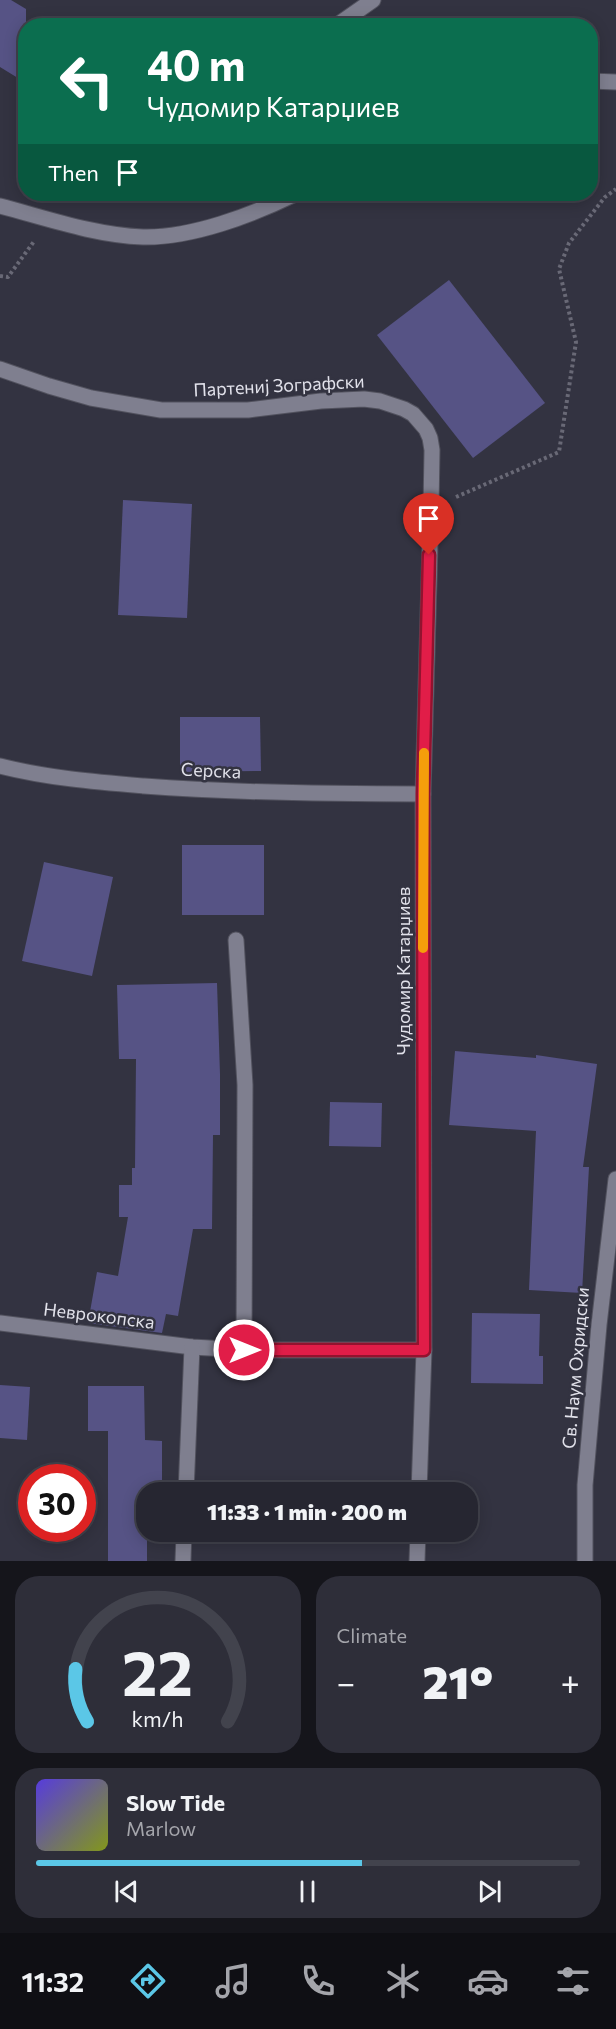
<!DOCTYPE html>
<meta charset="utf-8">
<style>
body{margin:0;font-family:Commissioner,sans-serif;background:#2e2e39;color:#f1f3f6;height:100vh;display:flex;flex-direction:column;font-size:22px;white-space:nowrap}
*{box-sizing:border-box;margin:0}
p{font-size:20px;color:#a4a5ab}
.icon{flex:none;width:33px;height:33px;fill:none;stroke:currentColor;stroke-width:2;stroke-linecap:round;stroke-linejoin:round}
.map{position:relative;height:1561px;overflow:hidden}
.drawer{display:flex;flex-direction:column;gap:15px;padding:15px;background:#15151b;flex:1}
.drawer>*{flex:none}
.top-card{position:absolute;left:18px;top:18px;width:580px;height:183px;border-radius:24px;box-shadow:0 3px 15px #0003,0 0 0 2px #42434d;background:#0b6e4f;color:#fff;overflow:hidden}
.speed{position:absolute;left:18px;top:1464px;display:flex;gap:12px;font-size:30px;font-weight:700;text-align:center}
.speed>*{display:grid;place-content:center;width:78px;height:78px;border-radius:50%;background:#262631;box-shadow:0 3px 15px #0003,0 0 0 2px #42434d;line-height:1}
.speed .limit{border:9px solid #d22;background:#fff;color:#111}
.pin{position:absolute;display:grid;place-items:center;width:51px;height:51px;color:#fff;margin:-62px -26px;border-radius:50% 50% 50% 0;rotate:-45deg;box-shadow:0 0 6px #0007}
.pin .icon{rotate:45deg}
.me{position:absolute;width:66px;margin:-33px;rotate:90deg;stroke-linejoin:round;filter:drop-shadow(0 0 4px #0008)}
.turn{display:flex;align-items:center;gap:21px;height:126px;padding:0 30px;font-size:27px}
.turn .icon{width:78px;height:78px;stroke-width:2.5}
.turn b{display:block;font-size:42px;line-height:51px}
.then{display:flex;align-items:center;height:57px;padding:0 30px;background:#0003;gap:12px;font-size:22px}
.big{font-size:45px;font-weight:800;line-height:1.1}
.drawer .widget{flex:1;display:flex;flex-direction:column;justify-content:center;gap:9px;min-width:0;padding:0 21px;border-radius:24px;background:#2e2e39}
.drawer .dial{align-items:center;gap:0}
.dial svg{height:156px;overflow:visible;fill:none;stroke:#42434d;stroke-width:7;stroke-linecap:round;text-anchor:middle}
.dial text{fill:#f1f3f6;stroke:none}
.song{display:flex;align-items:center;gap:18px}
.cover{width:72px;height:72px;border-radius:9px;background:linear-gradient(135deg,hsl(250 70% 55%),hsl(70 70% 35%))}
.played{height:6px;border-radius:3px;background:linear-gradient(90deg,#5bc7e7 60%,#42434d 60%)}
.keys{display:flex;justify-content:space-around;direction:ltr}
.heat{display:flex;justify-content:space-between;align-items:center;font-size:33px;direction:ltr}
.drawer .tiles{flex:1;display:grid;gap:15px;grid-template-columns:1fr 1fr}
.widget:last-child{grid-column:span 2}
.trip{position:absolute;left:136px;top:1482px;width:342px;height:60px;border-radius:24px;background:#262631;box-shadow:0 3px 15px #0003,0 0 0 2px #42434d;font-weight:800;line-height:60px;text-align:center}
.dock{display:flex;height:96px;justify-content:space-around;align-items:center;background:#0f0f14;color:#a4a5ab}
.dock .icon{width:42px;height:42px}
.dock .selected{color:#5bc7e7}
.dock b{font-size:27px;color:#f1f3f6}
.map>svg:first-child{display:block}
</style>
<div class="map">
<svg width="616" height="1561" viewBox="0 0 616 1561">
<rect width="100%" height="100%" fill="#333341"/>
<g fill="#565385">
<path d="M 0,0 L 11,0 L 26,9 L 26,83 L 0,67 Z"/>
<path d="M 449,280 L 545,403 L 473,458 L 377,335 Z"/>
<path d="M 123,500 L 192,504 L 187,618 L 118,615 Z"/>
<path d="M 180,717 L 260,717 L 261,771 L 180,772 Z"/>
<rect x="182" y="845" width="82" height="70"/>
<path d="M 44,862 L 113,877 L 92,976 L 22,961 Z"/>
<path d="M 217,983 L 220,1074 L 220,1135 L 213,1135 L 212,1229 L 193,1229 L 178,1316 L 166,1314 L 162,1333 L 88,1323 L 97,1272 L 118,1276 L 128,1217 L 119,1217 L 119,1185 L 132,1185 L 132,1168 L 135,1168 L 136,1059 L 119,1059 L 117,985 Z"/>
<path d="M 455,1051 L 536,1058 L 536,1055 L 597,1064 L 583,1167 L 589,1167 L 582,1293 L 529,1290 L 536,1131 L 449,1125 Z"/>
<path d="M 330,1102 L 382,1103 L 381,1147 L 329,1146 Z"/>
<path d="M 472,1313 L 540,1314 L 539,1356 L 543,1356 L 543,1384 L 471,1383 Z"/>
<path d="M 0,1385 L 30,1387 L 27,1440 L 0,1438 Z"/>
<path d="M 88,1386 L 144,1386 L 145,1440 L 162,1441 L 162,1492 L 147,1492 L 147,1561 L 108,1561 L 108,1431 L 88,1431 Z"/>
</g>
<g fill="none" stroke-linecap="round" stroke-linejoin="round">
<g stroke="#52525e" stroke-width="17">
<g id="minor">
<path d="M 336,26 L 373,0"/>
<path d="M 591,81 L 616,82"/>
<path d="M 0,206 C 46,218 94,235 143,237 C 192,238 252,215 295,194"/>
<path d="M 0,369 L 49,386 L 91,398 L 161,410 L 248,410 L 321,401 L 364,399 L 380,401 L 404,409 L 413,414 L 426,429 L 430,438 L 432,450 L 431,508 L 423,794 L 424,1350 L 419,1492"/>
<path d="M 0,766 C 47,778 96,782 144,786 C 237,793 330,794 423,794"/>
<path d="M 236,940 L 245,1085 L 244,1350"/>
<path d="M 0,1323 L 192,1347 L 244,1350 L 424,1350"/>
<path d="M 186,1492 L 192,1347"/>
<path d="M 183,1561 L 184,1532"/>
<path d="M 417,1561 L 418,1532"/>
<path d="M 585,1561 L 585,1485 L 599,1325 L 616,1179"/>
</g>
</g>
<g stroke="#696976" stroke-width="4" stroke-dasharray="3 3" stroke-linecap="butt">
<path d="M 0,276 L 8,277 L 35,240"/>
<path d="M 456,497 L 559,452 L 576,342 L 559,269 L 569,243 L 605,197 L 616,189"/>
</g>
<use href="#minor" stroke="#7f7f8f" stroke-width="15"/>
</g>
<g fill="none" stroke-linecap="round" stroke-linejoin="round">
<g stroke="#92132f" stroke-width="15">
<path id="route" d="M 244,1350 L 424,1350 L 423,794 L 429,555"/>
</g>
<use href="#route" stroke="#e11d48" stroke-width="10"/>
<path stroke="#f59e0b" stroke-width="10" d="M 423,948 L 424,753"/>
</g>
<g text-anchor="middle" stroke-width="5" stroke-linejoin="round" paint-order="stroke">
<g font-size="18" fill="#e1e1ea" stroke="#333341">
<text transform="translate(279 386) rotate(-3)" y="6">Партениј Зографски</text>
<text transform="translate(211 771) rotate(3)" y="6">Серска</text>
<text transform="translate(404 971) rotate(-90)" y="6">Чудомир Катарџиев</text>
<text transform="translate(99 1316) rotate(7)" y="6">Неврокопска</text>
<text transform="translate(576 1368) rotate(-85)" y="6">Св. Наум Охридски</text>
</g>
</g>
</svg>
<div class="speed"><div class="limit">30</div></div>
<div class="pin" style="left:429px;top:555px;background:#d93025"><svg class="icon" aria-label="arrive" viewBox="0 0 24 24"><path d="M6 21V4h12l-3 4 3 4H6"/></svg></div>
<svg class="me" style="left:244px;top:1350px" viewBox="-20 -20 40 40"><circle r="17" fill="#e11d48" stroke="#fff" stroke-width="3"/><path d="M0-11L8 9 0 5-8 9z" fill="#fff"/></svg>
<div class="trip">11:33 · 1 min · 200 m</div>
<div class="top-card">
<div class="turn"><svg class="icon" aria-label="left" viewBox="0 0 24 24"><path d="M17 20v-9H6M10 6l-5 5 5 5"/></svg><div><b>40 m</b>Чудомир Катарџиев</div></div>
<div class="then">Then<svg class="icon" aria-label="arrive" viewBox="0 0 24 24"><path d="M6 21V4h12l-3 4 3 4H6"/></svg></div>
</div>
</div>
<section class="drawer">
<div class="tiles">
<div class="widget dial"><svg viewBox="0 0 100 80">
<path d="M14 69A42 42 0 1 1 86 69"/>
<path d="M14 69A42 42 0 0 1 8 42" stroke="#5bc7e7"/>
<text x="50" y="56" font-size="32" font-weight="700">22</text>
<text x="50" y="72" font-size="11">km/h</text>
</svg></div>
<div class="widget"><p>Climate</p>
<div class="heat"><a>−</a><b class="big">21°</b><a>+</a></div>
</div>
<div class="widget">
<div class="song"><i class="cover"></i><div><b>Slow Tide</b><p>Marlow</p></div></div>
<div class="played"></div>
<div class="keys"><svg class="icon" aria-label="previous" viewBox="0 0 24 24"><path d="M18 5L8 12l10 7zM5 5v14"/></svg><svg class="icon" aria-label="pause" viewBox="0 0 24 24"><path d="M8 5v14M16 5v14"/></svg><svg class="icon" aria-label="next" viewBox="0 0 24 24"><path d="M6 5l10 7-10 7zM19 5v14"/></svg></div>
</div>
</div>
</section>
<nav class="dock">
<b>11:32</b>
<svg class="icon selected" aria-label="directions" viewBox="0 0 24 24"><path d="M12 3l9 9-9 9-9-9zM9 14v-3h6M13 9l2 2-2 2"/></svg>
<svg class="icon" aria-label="music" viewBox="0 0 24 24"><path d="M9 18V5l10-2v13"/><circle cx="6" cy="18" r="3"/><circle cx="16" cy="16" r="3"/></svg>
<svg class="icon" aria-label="phone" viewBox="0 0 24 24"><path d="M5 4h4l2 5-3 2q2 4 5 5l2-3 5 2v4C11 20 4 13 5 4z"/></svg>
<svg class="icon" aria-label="climate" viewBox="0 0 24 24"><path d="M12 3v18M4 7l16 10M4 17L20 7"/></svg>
<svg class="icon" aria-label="car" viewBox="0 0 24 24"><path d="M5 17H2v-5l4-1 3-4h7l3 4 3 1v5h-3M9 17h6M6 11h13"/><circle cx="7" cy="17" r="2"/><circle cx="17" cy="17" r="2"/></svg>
<svg class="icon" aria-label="filters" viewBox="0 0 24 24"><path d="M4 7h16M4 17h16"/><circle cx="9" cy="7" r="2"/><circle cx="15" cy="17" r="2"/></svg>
</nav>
